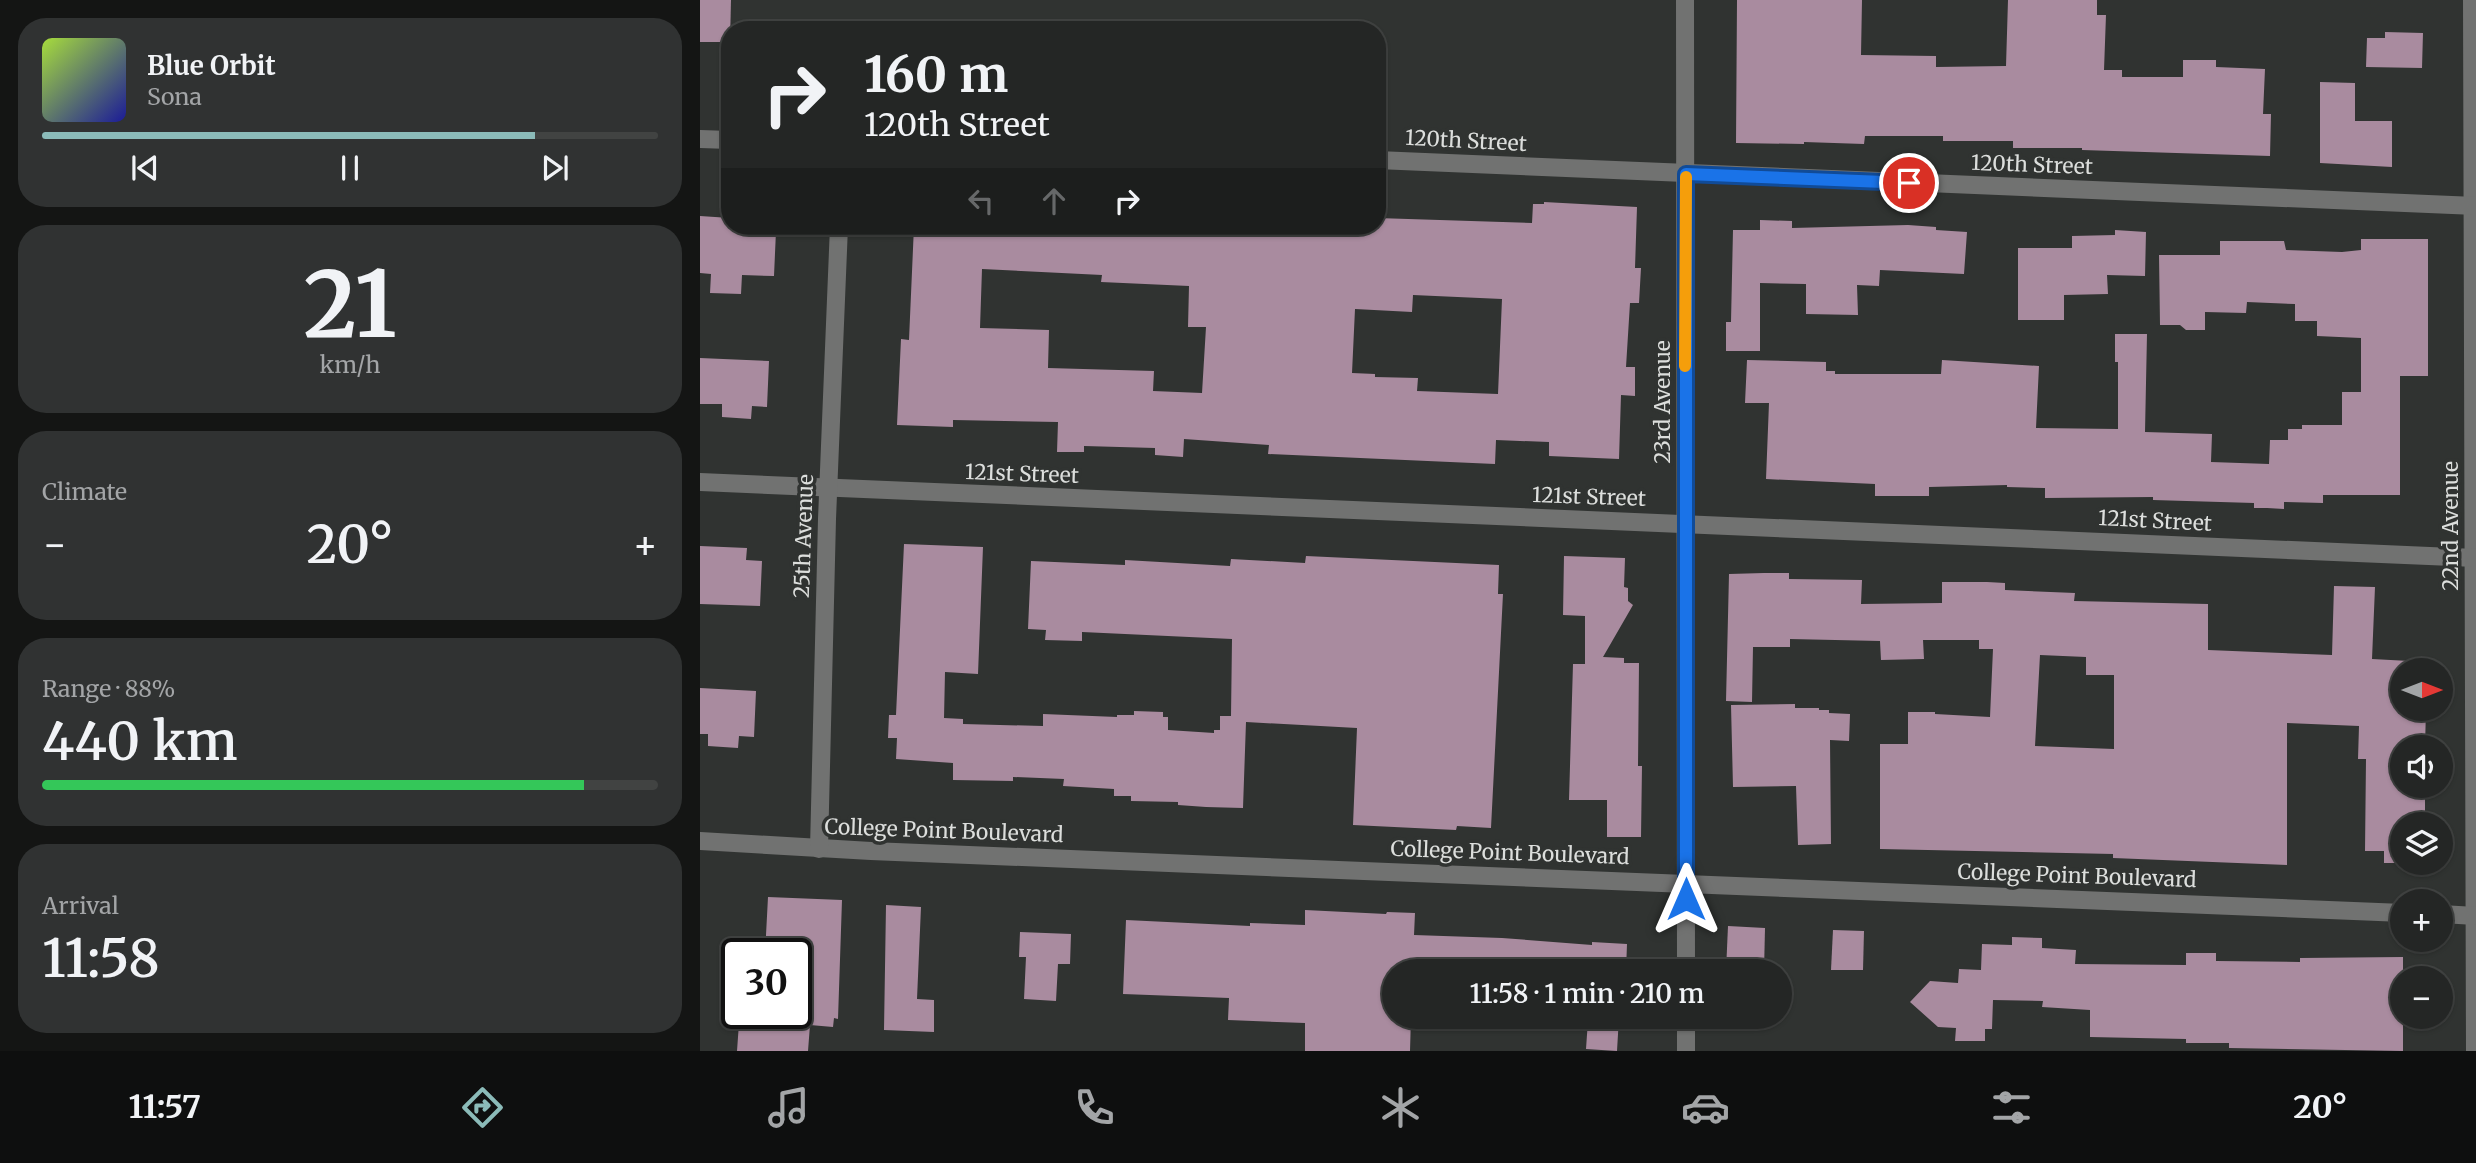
<!DOCTYPE html>
<meta charset="utf-8">
<style>
body{margin:0;font-family:Merriweather,serif;background:#303232;color:#f1f3f6;height:100vh;display:flex;flex-direction:column;font-size:26px;white-space:nowrap}
*{box-sizing:border-box;margin:0}
p{font-size:23px;color:#a3a5a7}
.icon{flex:none;width:38px;height:38px;fill:none;stroke:currentColor;stroke-width:2;stroke-linecap:round;stroke-linejoin:round}
.map{position:relative;flex:1;overflow:hidden}
.panel{display:flex;flex-direction:column;gap:18px;padding:18px;background:#141514;width:700px}
.panel>*{flex:none}
.banner{position:absolute;left:21px;top:21px;width:665px;height:214px;border-radius:28px;box-shadow:0 2px 5px #0004,0 0 0 2px #414342;background:#242625;color:#f1f3f6;overflow:hidden}
.needle{width:46px;rotate:90deg}
.fabs{position:absolute;left:1690px;top:658px;display:grid;gap:14px}
.fabs a{display:grid;place-items:center;width:63px;height:63px;border-radius:50%;background:#242625;box-shadow:0 2px 5px #0004,0 0 0 2px #414342;font-size:35px}
.speed{position:absolute;left:21px;top:938px;display:flex;gap:14px;font-size:35px;font-weight:700;text-align:center}
.speed>*{display:grid;place-content:center;width:91px;height:91px;border-radius:50%;background:#242625;box-shadow:0 2px 5px #0004,0 0 0 2px #414342;line-height:1}
.speed .limit{border:4px solid #111;border-radius:10px;background:#fff;color:#111}
.pin{position:absolute;display:grid;place-items:center;width:60px;height:60px;color:#fff;margin:-30px;border:4px solid #fff;border-radius:50%;box-shadow:0 2px 7px #0007}
.me{position:absolute;width:77px;margin:-38px;rotate:0deg;stroke-linejoin:round;filter:drop-shadow(0 0 5px #0008)}
.turn{display:flex;align-items:center;gap:24px;height:147px;padding:0 28px;font-size:32px}
.turn .icon{width:91px;height:91px;stroke-width:2.5}
.turn b{display:block;font-size:49px;line-height:60px}
.lanes{display:flex;align-items:center;height:66px;padding:0 28px;background:#0003;justify-content:center;gap:35px;direction:ltr}
.lanes .off{opacity:.35}
.big{font-size:52px;font-weight:600;line-height:1.1}
.panel .widget{flex:1;display:flex;flex-direction:column;justify-content:center;gap:10px;min-width:0;padding:0 24px;border-radius:28px;background:#303232}
.panel .dial{align-items:center;gap:0}
.dial b{font-size:91px;line-height:1}
.song{display:flex;align-items:center;gap:21px}
.cover{width:84px;height:84px;border-radius:10px;background:linear-gradient(135deg,hsl(80 70% 55%),hsl(240 70% 35%))}
.played{height:7px;border-radius:4px;background:linear-gradient(90deg,#8bbbb9 80%,#414342 80%)}
.keys{display:flex;justify-content:space-around;direction:ltr}
.heat{display:flex;justify-content:space-between;align-items:center;font-size:38px;direction:ltr}
.charge{height:10px;border-radius:5px;background:linear-gradient(90deg,#34c759 88%,#414342 0)}
.trip{position:absolute;left:682px;top:959px;width:410px;height:70px;border-radius:35px;background:#242625;box-shadow:0 2px 5px #0004,0 0 0 2px #414342;font-weight:600;line-height:70px;text-align:center}
.dock{display:flex;height:112px;justify-content:space-around;align-items:center;background:#0e0f0f;color:#a3a5a7}
.dock .icon{width:49px;height:49px}
.dock .active{color:#8bbbb9}
.dock b{font-size:32px;color:#f1f3f6}
main{display:flex;flex:1;min-height:0}
.map>svg:first-child{display:block}
</style>
<main>
<section class="panel">
<div class="widget">
<div class="song"><i class="cover"></i><div><b>Blue Orbit</b><p>Sona</p></div></div>
<div class="played"></div>
<div class="keys"><svg class="icon" aria-label="previous" viewBox="0 0 24 24"><path d="M18 5L8 12l10 7zM5 5v14"/></svg><svg class="icon" aria-label="pause" viewBox="0 0 24 24"><path d="M8 5v14M16 5v14"/></svg><svg class="icon" aria-label="next" viewBox="0 0 24 24"><path d="M6 5l10 7-10 7zM19 5v14"/></svg></div>
</div>
<div class="widget dial"><b>21</b><p>km/h</p></div>
<div class="widget"><p>Climate</p>
<div class="heat"><a>−</a><b class="big">20°</b><a>+</a></div>
</div>
<div class="widget"><p>Range · 88%</p><b class="big">440 km</b><div class="charge"></div></div>
<div class="widget"><p>Arrival</p><b class="big">11:58</b></div>
</section>
<div class="map">
<svg width="1776" height="1051" viewBox="0 0 1776 1051">
<rect width="100%" height="100%" fill="#303331"/>
<g fill="#a98b9f" fill-rule="evenodd">
<path d="M 0,0 L 31,0 L 30,42 L 0,42 Z"/>
<path d="M 1037,0 L 1162,0 L 1161,55 L 1236,56 L 1236,67 L 1306,66 L 1308,0 L 1397,0 L 1397,15 L 1406,15 L 1404,70 L 1422,70 L 1422,77 L 1483,77 L 1483,60 L 1516,60 L 1516,67 L 1565,69 L 1563,114 L 1571,114 L 1570,156 L 1382,150 L 1382,148 L 1313,148 L 1313,141 L 1243,141 L 1243,136 L 1165,136 L 1164,144 L 1104,142 L 1104,144 L 1036,143 Z"/>
<path d="M 1685,32 L 1723,33 L 1722,68 L 1666,67 L 1667,38 L 1685,38 Z"/>
<path d="M 1620,82 L 1655,83 L 1655,121 L 1692,121 L 1692,167 L 1620,163 Z"/>
<path d="M 844,202 L 937,207 L 935,268 L 941,268 L 939,303 L 930,303 L 926,367 L 935,367 L 935,396 L 921,395 L 919,459 L 849,456 L 849,442 L 796,440 L 795,464 L 568,454 L 569,445 L 484,439 L 483,457 L 455,455 L 455,448 L 384,446 L 384,452 L 357,452 L 358,422 L 253,420 L 253,427 L 197,425 L 201,339 L 209,340 L 214,226 L 677,226 L 677,218 L 832,223 L 833,204 L 844,204 ZM 282,269 L 402,275 L 401,282 L 489,286 L 488,327 L 506,327 L 502,393 L 453,391 L 454,371 L 348,368 L 349,330 L 280,328 ZM 713,295 L 802,299 L 798,394 L 717,391 L 718,378 L 675,377 L 675,374 L 652,373 L 655,309 L 712,312 Z"/>
<path d="M 0,216 L 30,218 L 30,226 L 60,226 L 60,230 L 76,231 L 74,276 L 42,275 L 41,294 L 10,293 L 11,274 L 0,273 Z"/>
<path d="M 1060,220 L 1092,221 L 1092,228 L 1208,225 L 1236,227 L 1236,230 L 1267,232 L 1264,274 L 1180,270 L 1179,286 L 1157,285 L 1158,315 L 1106,314 L 1106,284 L 1060,283 L 1060,351 L 1026,351 L 1026,322 L 1031,322 L 1033,230 L 1060,230 Z"/>
<path d="M 1415,230 L 1446,232 L 1445,276 L 1407,275 L 1408,294 L 1364,295 L 1364,320 L 1318,320 L 1318,248 L 1372,248 L 1372,236 L 1415,235 Z"/>
<path d="M 1661,239 L 1728,239 L 1728,376 L 1700,376 L 1700,495 L 1623,495 L 1623,503 L 1584,502 L 1584,509 L 1567,508 L 1554,508 L 1554,503 L 1453,500 L 1453,497 L 1345,498 L 1345,488 L 1307,487 L 1307,485 L 1229,487 L 1229,496 L 1175,496 L 1175,484 L 1066,479 L 1069,403 L 1045,403 L 1047,360 L 1126,362 L 1126,371 L 1135,371 L 1135,374 L 1241,374 L 1242,360 L 1339,366 L 1336,428 L 1418,429 L 1418,362 L 1415,362 L 1415,334 L 1447,334 L 1445,432 L 1512,434 L 1511,462 L 1569,464 L 1570,440 L 1588,440 L 1588,429 L 1602,429 L 1602,425 L 1642,425 L 1642,392 L 1661,392 L 1661,338 L 1617,336 L 1617,321 L 1595,321 L 1595,304 L 1547,302 L 1546,313 L 1505,312 L 1505,330 L 1486,330 L 1480,325 L 1460,325 L 1459,255 L 1520,255 L 1520,241 L 1584,241 L 1586,250 L 1642,252 L 1661,250 Z"/>
<path d="M 0,358 L 69,361 L 67,407 L 52,406 L 51,419 L 22,417 L 22,404 L 0,404 Z"/>
<path d="M 204,544 L 283,547 L 278,674 L 245,672 L 244,718 L 263,719 L 263,724 L 343,726 L 343,714 L 417,717 L 417,715 L 434,715 L 434,711 L 463,712 L 463,717 L 468,717 L 468,730 L 514,733 L 514,730 L 520,730 L 520,716 L 531,716 L 532,639 L 382,632 L 382,641 L 345,640 L 346,630 L 328,629 L 331,561 L 425,565 L 425,560 L 530,566 L 531,559 L 605,563 L 606,556 L 799,565 L 798,594 L 803,594 L 791,828 L 757,826 L 756,830 L 653,825 L 657,728 L 546,722 L 543,808 L 506,807 L 478,805 L 478,802 L 431,801 L 431,796 L 414,796 L 414,789 L 363,786 L 364,779 L 313,777 L 313,781 L 253,780 L 253,763 L 196,759 L 197,738 L 188,738 L 189,715 L 196,715 Z"/>
<path d="M 0,546 L 47,548 L 46,560 L 62,561 L 60,606 L 0,604 Z"/>
<path d="M 864,556 L 925,558 L 924,587 L 928,588 L 928,601 L 933,605 L 903,657 L 924,658 L 924,663 L 939,663 L 938,766 L 942,766 L 941,837 L 907,837 L 907,800 L 869,800 L 873,664 L 885,664 L 885,616 L 863,615 Z"/>
<path d="M 1064,573 L 1089,573 L 1089,579 L 1162,580 L 1161,604 L 1242,603 L 1242,582 L 1287,582 L 1305,583 L 1305,590 L 1375,593 L 1374,601 L 1508,604 L 1508,650 L 1632,655 L 1634,586 L 1675,587 L 1672,659 L 1728,662 L 1728,670 L 1703,670 L 1703,709 L 1726,709 L 1725,747 L 1703,747 L 1703,786 L 1725,786 L 1725,824 L 1703,824 L 1703,863 L 1724,863 L 1684,863 L 1684,851 L 1665,851 L 1666,759 L 1658,759 L 1659,726 L 1587,723 L 1587,865 L 1413,858 L 1413,854 L 1180,849 L 1180,744 L 1208,744 L 1208,712 L 1235,712 L 1235,714 L 1290,717 L 1293,649 L 1279,649 L 1279,640 L 1223,640 L 1224,659 L 1181,660 L 1180,641 L 1090,639 L 1090,647 L 1053,647 L 1052,702 L 1026,701 L 1029,574 ZM 1340,655 L 1386,657 L 1386,675 L 1414,675 L 1414,749 L 1335,746 Z"/>
<path d="M 0,688 L 56,691 L 54,737 L 39,736 L 38,748 L 8,746 L 8,734 L 0,734 Z"/>
<path d="M 1095,704 L 1095,708 L 1119,708 L 1119,710 L 1129,710 L 1129,713 L 1150,714 L 1149,741 L 1130,740 L 1131,844 L 1098,845 L 1096,786 L 1033,787 L 1031,705 Z"/>
<path d="M 68,897 L 142,900 L 138,1019 L 134,1018 L 133,1027 L 110,1025 L 108,1051 L 37,1051 L 39,1023 L 60,1024 L 61,1013 L 96,1013 L 96,954 L 65,954 Z"/>
<path d="M 186,905 L 221,907 L 217,999 L 234,1000 L 234,1032 L 184,1030 Z"/>
<path d="M 605,910 L 686,914 L 687,912 L 715,913 L 714,935 L 802,938 L 892,945 L 892,942 L 927,944 L 926,971 L 695,971 L 695,1017 L 711,1017 L 710,1051 L 605,1051 L 605,1023 L 528,1020 L 529,998 L 423,994 L 426,920 L 550,926 L 550,923 L 605,925 Z"/>
<path d="M 1028,926 L 1065,928 L 1064,971 L 1026,971 Z"/>
<path d="M 1133,930 L 1164,931 L 1163,970 L 1131,970 Z"/>
<path d="M 320,932 L 371,934 L 370,964 L 358,964 L 356,1001 L 324,999 L 326,957 L 319,957 Z"/>
<path d="M 1312,937 L 1342,938 L 1342,948 L 1376,950 L 1375,964 L 1486,965 L 1486,953 L 1516,953 L 1516,961 L 1600,962 L 1600,958 L 1703,957 L 1703,1051 L 1529,1048 L 1529,1043 L 1486,1043 L 1486,1039 L 1390,1037 L 1390,1010 L 1342,1007 L 1343,1001 L 1293,1000 L 1292,1029 L 1285,1029 L 1285,1041 L 1255,1041 L 1256,1028 L 1238,1027 L 1210,1002 L 1230,981 L 1258,983 L 1259,969 L 1281,970 L 1282,944 L 1312,945 Z"/>
<path d="M 835,1017 L 919,1017 L 917,1051 L 886,1049 L 888,1020 Z"/>
</g>
<g fill="none" stroke-linecap="round" stroke-linejoin="round">
<g stroke="#717271" stroke-width="18">
<path d="M 985,0 L 986,971"/>
<path d="M 1772,0 L 1775,1051"/>
<path d="M 0,139 L 30,140"/>
<path d="M 677,160 L 1776,206"/>
<path d="M 0,482 L 1776,558"/>
<path d="M 0,841 L 171,851 L 1703,913"/>
<path d="M 119,849 L 127,519 L 139,226"/>
<path d="M 1741,914 L 1776,916"/>
<path d="M 986,1017 L 986,1051"/>
</g>
</g>
<g fill="none" stroke-linecap="round" stroke-linejoin="round">
<g stroke="#114b97" stroke-width="18">
<path id="route" d="M 986,899 L 986,174 L 1209,183"/>
</g>
<use href="#route" stroke="#1a73e8" stroke-width="12"/>
<path stroke="#f59e0b" stroke-width="12" d="M 985,366 L 986,177"/>
</g>
<g text-anchor="middle" stroke-width="7" stroke-linejoin="round" paint-order="stroke">
<g font-size="21" fill="#dcdedc" stroke="#303331">
<text transform="translate(766 141) rotate(3)" y="7">120th Street</text>
<text transform="translate(1332 165) rotate(2)" y="7">120th Street</text>
<text transform="translate(963 402) rotate(-90)" y="7">23rd Avenue</text>
<text transform="translate(322 474) rotate(2)" y="7">121st Street</text>
<text transform="translate(889 497) rotate(2)" y="7">121st Street</text>
<text transform="translate(1455 521) rotate(3)" y="7">121st Street</text>
<text transform="translate(1751 526) rotate(-90)" y="7">22nd Avenue</text>
<text transform="translate(104 536) rotate(-88)" y="7">25th Avenue</text>
<text transform="translate(244 831) rotate(2)" y="7">College Point Boulevard</text>
<text transform="translate(810 853) rotate(2)" y="7">College Point Boulevard</text>
<text transform="translate(1377 876) rotate(2)" y="7">College Point Boulevard</text>
</g>
</g>
</svg>
<div class="fabs">
<a><svg class="needle" viewBox="-14 -14 28 28"><path d="M0-13l5 13h-10z" fill="#e53935"/><path d="M0 13l5-13h-10z" fill="#a3a5a7"/></svg></a>
<a><svg class="icon" aria-label="sound" viewBox="0 0 24 24"><path d="M4 9h4l5-4v14l-5-4H4zM17 9q2 3 0 6"/></svg></a>
<a><svg class="icon" aria-label="layers" viewBox="0 0 24 24"><path d="M12 4l9 5-9 5-9-5zM3 14l9 5 9-5"/></svg></a>
<a>+</a>
<a>−</a>
</div>
<div class="speed"><div class="limit">30</div></div>
<div class="pin" style="left:1209px;top:183px;background:#d93025"><svg class="icon" aria-label="arrive" viewBox="0 0 24 24"><path d="M6 21V4h12l-3 4 3 4H6"/></svg></div>
<svg class="me" style="left:986px;top:899px" viewBox="-20 -20 40 40"><path d="M0-17L14 15 0 8-14 15z" fill="#1a73e8" stroke="#fff" stroke-width="4"/></svg>
<div class="trip">11:58 · 1 min · 210 m</div>
<div class="banner">
<div class="turn"><svg class="icon" aria-label="right" viewBox="0 0 24 24"><path d="M7 20v-9h11M14 6l5 5-5 5"/></svg><div><b>160 m</b>120th Street</div></div>
<div class="lanes"><svg class="icon off" aria-label="left" viewBox="0 0 24 24"><path d="M17 20v-9H6M10 6l-5 5 5 5"/></svg><svg class="icon off" aria-label="ahead" viewBox="0 0 24 24"><path d="M12 20V5M6 11l6-6 6 6"/></svg><svg class="icon" aria-label="right" viewBox="0 0 24 24"><path d="M7 20v-9h11M14 6l5 5-5 5"/></svg></div>
</div>
</div>
</main>
<nav class="dock">
<b>11:57</b>
<svg class="icon active" aria-label="directions" viewBox="0 0 24 24"><path d="M12 3l9 9-9 9-9-9zM9 14v-3h6M13 9l2 2-2 2"/></svg>
<svg class="icon" aria-label="music" viewBox="0 0 24 24"><path d="M9 18V5l10-2v13"/><circle cx="6" cy="18" r="3"/><circle cx="16" cy="16" r="3"/></svg>
<svg class="icon" aria-label="phone" viewBox="0 0 24 24"><path d="M5 4h4l2 5-3 2q2 4 5 5l2-3 5 2v4C11 20 4 13 5 4z"/></svg>
<svg class="icon" aria-label="climate" viewBox="0 0 24 24"><path d="M12 3v18M4 7l16 10M4 17L20 7"/></svg>
<svg class="icon" aria-label="car" viewBox="0 0 24 24"><path d="M5 17H2v-5l4-1 3-4h7l3 4 3 1v5h-3M9 17h6M6 11h13"/><circle cx="7" cy="17" r="2"/><circle cx="17" cy="17" r="2"/></svg>
<svg class="icon" aria-label="filters" viewBox="0 0 24 24"><path d="M4 7h16M4 17h16"/><circle cx="9" cy="7" r="2"/><circle cx="15" cy="17" r="2"/></svg>
<b>20°</b>
</nav>
